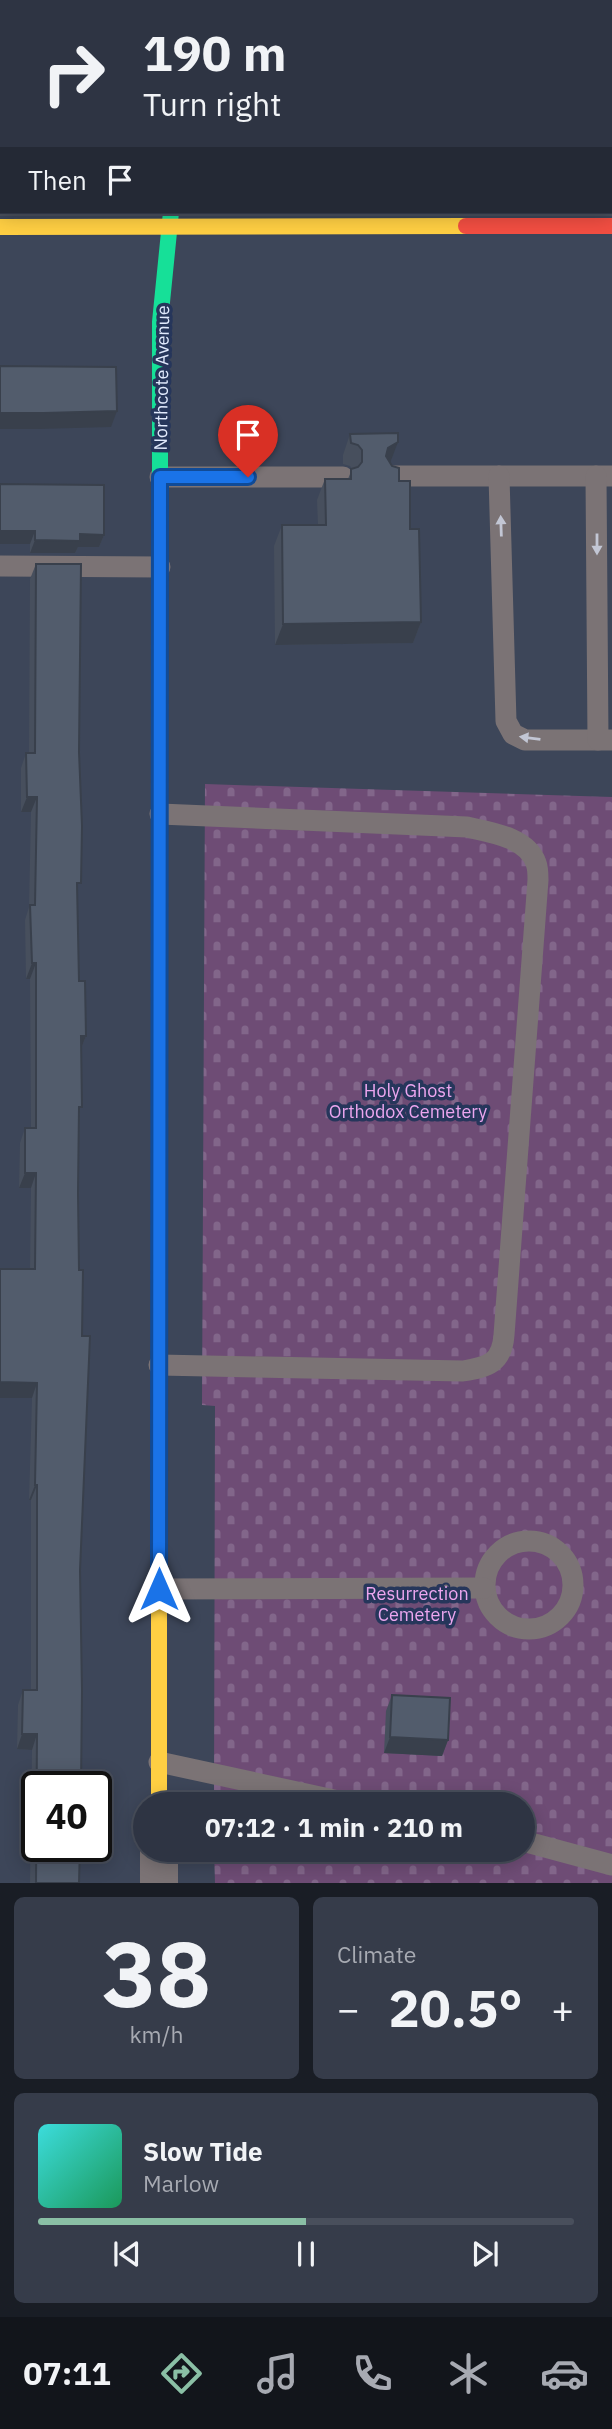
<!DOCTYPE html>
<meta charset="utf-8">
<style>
body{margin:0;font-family:"IBM Plex Sans",sans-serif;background:#363c4a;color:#f1f3f6;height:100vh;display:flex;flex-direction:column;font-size:26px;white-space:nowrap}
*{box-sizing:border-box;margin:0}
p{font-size:23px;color:#a7aab2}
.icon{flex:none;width:38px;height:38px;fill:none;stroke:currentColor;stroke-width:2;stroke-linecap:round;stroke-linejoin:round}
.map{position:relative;height:1883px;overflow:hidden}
.sheet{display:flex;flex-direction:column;gap:14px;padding:14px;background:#191d25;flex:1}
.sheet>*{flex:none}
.guide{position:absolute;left:0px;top:0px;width:612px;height:214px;box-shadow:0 4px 18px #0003,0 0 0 2px #494f5c;background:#2e3443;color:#f1f3f6;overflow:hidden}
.speed{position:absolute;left:21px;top:1771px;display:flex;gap:14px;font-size:35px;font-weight:700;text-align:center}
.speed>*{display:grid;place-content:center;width:91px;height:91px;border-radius:50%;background:#2e3443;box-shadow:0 4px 18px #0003,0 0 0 2px #494f5c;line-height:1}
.speed .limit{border:4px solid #111;border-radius:10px;background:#fff;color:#111}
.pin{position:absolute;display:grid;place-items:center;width:60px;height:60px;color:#fff;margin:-72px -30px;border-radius:50% 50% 50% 0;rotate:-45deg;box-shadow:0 0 7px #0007}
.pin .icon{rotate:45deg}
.me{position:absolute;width:77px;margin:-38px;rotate:0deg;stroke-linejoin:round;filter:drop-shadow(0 0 5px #0008)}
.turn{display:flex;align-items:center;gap:24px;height:147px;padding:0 28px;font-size:32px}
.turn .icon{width:91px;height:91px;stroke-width:2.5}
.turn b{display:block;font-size:49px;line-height:60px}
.then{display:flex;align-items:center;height:66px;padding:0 28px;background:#0003;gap:14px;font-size:26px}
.big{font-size:52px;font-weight:700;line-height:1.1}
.sheet .tile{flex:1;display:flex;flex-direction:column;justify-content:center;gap:10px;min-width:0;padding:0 24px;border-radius:10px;background:#363c4a}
.sheet .dial{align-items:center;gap:0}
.dial b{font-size:91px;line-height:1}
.song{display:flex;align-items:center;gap:21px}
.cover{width:84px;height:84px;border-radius:10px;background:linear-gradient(135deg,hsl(180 70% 55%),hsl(150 70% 35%))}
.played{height:7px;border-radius:4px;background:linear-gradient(90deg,#8abfa5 50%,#494f5c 50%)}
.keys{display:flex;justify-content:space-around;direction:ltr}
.heat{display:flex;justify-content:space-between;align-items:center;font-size:38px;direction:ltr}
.sheet .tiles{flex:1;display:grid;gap:14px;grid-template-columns:1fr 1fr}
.tile:last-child{grid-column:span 2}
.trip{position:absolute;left:133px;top:1792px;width:402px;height:70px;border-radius:35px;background:#2e3443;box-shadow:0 4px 18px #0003,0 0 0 2px #494f5c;font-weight:700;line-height:70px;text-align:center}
.tabs{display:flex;height:112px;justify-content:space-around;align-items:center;background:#12151b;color:#a7aab2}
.tabs .icon{width:49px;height:49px}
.tabs .on{color:#8abfa5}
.tabs b{font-size:32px;color:#f1f3f6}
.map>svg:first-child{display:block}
</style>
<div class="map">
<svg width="612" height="1883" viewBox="0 0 612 1883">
<defs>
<pattern id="cemetery-stones" width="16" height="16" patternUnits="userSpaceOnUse" patternTransform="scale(1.75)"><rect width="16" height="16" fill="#6e4c75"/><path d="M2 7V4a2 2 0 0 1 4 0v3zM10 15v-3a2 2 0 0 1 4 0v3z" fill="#82668a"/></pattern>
</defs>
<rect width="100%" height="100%" fill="#3d4659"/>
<path fill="#6e4c75" d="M 231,0 L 612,0 L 612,164 L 611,2 Z"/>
<path fill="url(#cemetery-stones)" d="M 205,784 L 612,797 L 612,1883 L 215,1883 L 214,1850 L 523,1850 L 523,1804 L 214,1804 L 215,1406 L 202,1405 Z"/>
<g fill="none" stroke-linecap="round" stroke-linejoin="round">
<g stroke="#7b7375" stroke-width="21">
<path d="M 391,476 L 612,476"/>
<path d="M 499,476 L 506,721 L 513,734 L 525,740 L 598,740"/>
<path d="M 596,476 L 598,740 L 611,740"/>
<path d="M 160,477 L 343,477"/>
<path d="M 0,566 L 160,567"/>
<path d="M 159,1365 L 463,1371 C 488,1367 502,1363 504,1335 L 538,880 C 538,875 538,868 536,863 C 527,837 489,832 467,827 L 160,814"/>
<circle cx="529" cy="1585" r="44"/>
<path d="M 159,1589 L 484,1588"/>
<path d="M 159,1762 L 352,1804"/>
<path d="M 523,1841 L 612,1865"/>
</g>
<g stroke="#7b7375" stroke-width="38">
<path d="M 177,0 L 177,2"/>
<path d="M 159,1883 L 159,1850"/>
</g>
<g stroke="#16e098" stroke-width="16">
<path d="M 160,526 L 160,322 L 171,212"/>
<path d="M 159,1356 L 160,788"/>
</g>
<g stroke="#ffcf43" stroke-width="16">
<path d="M 0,227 L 466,226"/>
<path d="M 159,1804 L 159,1356"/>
</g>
<g stroke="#f24e42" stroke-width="16">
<path d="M 466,226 L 612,226"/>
<path d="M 160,788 L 160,526"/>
</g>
</g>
<g fill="#474f5d">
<path d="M 350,434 L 390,463 L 399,481 L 410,529 L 421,622 L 413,643 L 275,645 L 274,546 L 282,525 L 318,525 L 317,500 L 325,479 L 348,479 L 352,469 L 350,466 L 343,464 L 343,455 Z"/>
<path d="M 0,484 L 104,535 L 99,547 L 78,547 L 75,553 L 30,553 L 30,544 L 0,544 Z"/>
<path d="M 36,564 L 77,893 L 79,981 L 86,1036 L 81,1049 L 78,1193 L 79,1270 L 82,1336 L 79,1883 L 30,1883 L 32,1750 L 17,1749 L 18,1705 L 23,1690 L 31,1690 L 31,1500 L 29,1500 L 32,1398 L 30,1269 L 31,1188 L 19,1188 L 20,1143 L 25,1128 L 31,1128 L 30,979 L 26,979 L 25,920 L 29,907 L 31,812 L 21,812 L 21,768 L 26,753 L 29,753 L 30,579 Z"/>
<path d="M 392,1695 L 448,1740 L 442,1756 L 384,1753 L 386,1711 Z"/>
</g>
<g fill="#39404c">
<rect x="0" y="132" width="2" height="16"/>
<path d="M 117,411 L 111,427 L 38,429 L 0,429 L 0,413 Z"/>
<path d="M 398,442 L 390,463 L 380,469 L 388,448 Z"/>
<path d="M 0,531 L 35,531 L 30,544 L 0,544 Z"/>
<path d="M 80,534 L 104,535 L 99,547 L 78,547 L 75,553 L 30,553 L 35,540 Z"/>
<path d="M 421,622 L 413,643 L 275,645 L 283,624 Z"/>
<path d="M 27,797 L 37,797 L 31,812 L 21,812 Z"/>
<path d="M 32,963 L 36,963 L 30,979 L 26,979 Z"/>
<path d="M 81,1036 L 86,1036 L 80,1051 Z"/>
<path d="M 25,1173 L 36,1173 L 31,1188 L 19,1188 Z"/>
<path d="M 0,1382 L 37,1383 L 32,1398 L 0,1398 Z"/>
<path d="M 35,1485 L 37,1485 L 31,1500 L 29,1500 Z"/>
<path d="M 22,1734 L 37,1734 L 32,1750 L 17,1749 Z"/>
<path d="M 390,1737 L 448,1740 L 442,1756 L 384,1753 Z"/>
</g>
<g fill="#525c6c" stroke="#39404c" stroke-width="2">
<path d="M 0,0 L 73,0 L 73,2 L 2,2 L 2,132 L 0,132 Z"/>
<path d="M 0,366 L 116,367 L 117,411 L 44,413 L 0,413 Z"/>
<path d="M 398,433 L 398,442 L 388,448 L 386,456 L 392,466 L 399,468 L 399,481 L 410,481 L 410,529 L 419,529 L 421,622 L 283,624 L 282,525 L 326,525 L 325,479 L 351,479 L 351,469 L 358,467 L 362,462 L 362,450 L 358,445 L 351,443 L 350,434 Z"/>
<path d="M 0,484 L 104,485 L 104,535 L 80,534 L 80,541 L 35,540 L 35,531 L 0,531 Z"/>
<path d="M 36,564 L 81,564 L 79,752 L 82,826 L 81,883 L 77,883 L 79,981 L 85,981 L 86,1036 L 81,1036 L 82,1107 L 79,1107 L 78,1193 L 79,1270 L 83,1270 L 82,1336 L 90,1336 L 80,1570 L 82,1691 L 81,1787 L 37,1787 L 37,1846 L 80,1846 L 79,1883 L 36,1883 L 37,1734 L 22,1734 L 23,1690 L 37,1690 L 37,1485 L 35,1485 L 37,1383 L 0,1382 L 0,1269 L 35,1269 L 36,1173 L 25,1173 L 25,1128 L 36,1128 L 36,963 L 32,963 L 30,905 L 35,905 L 37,797 L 27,797 L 26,753 L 35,753 Z"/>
<path d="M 392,1695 L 450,1698 L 448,1740 L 390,1737 Z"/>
</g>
<defs><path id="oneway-solid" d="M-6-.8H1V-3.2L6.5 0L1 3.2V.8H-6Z" transform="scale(1.75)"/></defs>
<g fill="#c2c6d4">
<use href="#oneway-solid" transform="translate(501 526) rotate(-92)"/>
<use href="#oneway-solid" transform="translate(597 544) rotate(90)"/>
<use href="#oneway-solid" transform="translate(530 738) rotate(-173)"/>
</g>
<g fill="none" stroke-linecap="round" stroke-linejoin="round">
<g stroke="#114b97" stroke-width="18">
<path id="route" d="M 159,1589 L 160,477 L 248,477"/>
</g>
<use href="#route" stroke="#1a73e8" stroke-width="12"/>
</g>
<g text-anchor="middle" stroke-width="7" stroke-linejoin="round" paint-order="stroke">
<g font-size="18" fill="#e1eafd" stroke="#26365b">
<text transform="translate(162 378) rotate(-89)" y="6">Northcote Avenue</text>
</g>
<g font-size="18" fill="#eca6ef" stroke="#26365b">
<text x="408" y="1097">Holy Ghost<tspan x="408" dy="21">Orthodox Cemetery</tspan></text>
<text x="417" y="1600">Resurrection<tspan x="417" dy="21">Cemetery</tspan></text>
</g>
</g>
</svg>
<div class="speed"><div class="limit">40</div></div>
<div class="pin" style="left:248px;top:477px;background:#d93025"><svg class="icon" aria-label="arrive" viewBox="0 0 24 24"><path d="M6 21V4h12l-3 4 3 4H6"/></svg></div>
<svg class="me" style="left:159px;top:1589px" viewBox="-20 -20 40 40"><path d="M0-17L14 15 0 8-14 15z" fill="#1a73e8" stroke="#fff" stroke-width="4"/></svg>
<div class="trip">07:12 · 1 min · 210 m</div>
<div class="guide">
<div class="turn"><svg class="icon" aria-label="right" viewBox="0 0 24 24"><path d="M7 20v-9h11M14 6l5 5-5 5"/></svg><div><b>190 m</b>Turn right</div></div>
<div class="then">Then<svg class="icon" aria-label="arrive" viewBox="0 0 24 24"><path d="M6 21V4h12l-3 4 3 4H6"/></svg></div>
</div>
</div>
<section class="sheet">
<div class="tiles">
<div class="tile dial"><b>38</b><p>km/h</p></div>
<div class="tile"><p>Climate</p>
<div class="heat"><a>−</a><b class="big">20.5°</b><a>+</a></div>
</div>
<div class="tile">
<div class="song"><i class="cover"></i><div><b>Slow Tide</b><p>Marlow</p></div></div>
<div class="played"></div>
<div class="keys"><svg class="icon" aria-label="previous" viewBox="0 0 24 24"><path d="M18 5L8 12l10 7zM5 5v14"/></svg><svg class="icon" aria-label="pause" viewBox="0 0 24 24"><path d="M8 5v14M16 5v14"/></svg><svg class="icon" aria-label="next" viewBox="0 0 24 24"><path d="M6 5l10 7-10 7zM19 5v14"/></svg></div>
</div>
</div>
</section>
<nav class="tabs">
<b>07:11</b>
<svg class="icon on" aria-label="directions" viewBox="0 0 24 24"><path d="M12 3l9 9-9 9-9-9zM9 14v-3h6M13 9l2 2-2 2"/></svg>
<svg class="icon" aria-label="music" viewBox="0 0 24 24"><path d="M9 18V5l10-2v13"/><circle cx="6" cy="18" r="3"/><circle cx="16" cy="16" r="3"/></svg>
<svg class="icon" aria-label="phone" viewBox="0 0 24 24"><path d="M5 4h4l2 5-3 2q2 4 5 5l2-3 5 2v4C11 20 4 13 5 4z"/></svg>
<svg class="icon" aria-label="climate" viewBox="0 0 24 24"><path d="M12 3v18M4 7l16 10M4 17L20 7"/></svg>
<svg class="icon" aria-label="car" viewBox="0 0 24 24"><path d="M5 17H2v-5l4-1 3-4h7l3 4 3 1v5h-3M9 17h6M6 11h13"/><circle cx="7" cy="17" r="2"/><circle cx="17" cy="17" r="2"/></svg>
</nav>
